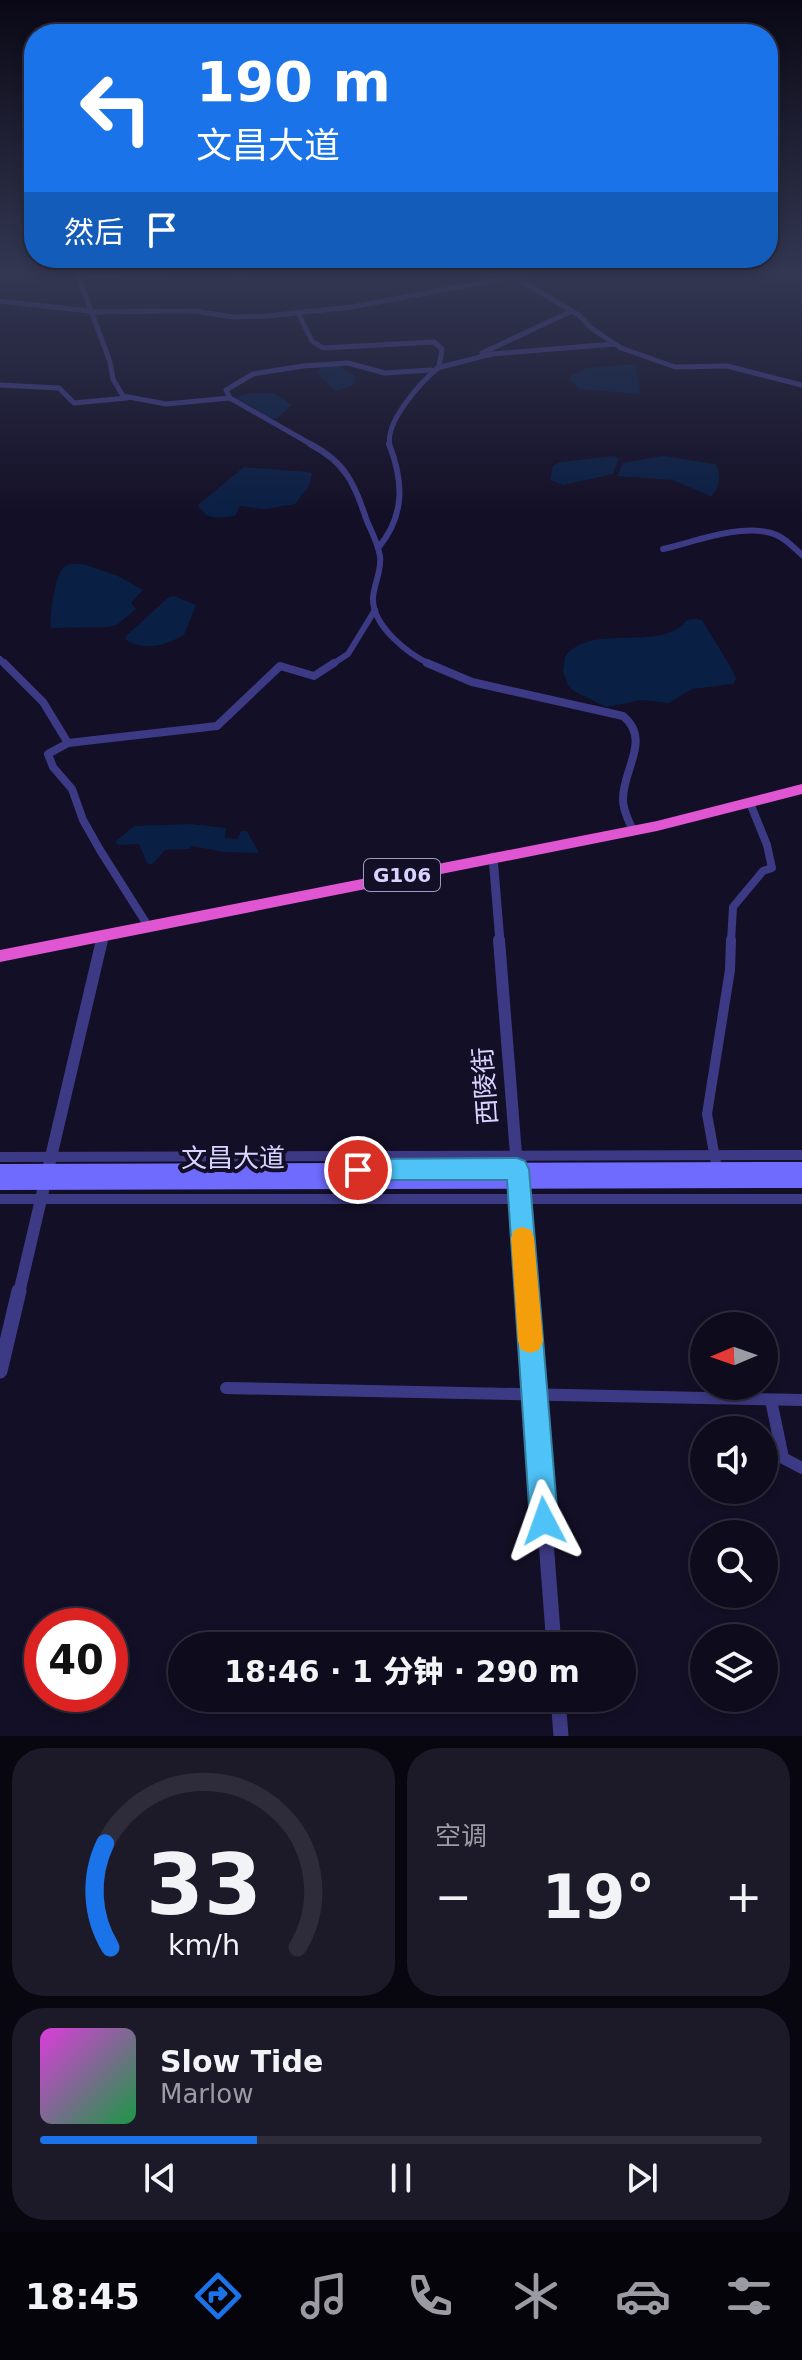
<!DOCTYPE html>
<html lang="zh">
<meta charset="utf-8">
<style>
body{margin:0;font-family:"DejaVu Sans","Noto Sans SC",sans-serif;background:#1c1929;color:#f1f3f6;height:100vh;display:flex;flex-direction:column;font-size:30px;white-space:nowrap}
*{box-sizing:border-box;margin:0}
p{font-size:26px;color:#9b9ba3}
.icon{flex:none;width:44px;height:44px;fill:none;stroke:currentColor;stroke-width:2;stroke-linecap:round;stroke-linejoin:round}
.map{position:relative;height:1736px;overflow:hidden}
.side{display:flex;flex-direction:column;gap:12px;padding:12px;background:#08060f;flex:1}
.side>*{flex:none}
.guide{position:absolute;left:24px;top:24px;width:754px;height:244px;border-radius:32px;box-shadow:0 4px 12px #0003,0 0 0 2px #2e2b3b;background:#1a73e8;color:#fff;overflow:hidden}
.needle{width:52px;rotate:268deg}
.tools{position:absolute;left:690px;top:1312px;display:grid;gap:16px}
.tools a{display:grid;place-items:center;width:88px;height:88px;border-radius:50%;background:#0e0b1c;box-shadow:0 4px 12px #0003,0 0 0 2px #2e2b3b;font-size:40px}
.speed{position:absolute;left:24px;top:1608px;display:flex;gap:16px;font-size:40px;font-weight:700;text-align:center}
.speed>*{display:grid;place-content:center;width:104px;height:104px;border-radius:50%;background:#0e0b1c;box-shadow:0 4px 12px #0003,0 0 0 2px #2e2b3b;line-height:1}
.speed .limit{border:12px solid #d22;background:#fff;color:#111}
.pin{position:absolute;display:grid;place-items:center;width:68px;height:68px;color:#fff;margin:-34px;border:4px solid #fff;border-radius:50%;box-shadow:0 2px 8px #0007}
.me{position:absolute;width:88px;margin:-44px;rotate:356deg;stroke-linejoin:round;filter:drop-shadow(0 0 6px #0008)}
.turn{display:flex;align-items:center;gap:28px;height:168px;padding:0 40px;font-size:36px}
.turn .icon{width:104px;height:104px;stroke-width:2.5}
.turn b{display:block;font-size:56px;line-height:68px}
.then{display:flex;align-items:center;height:76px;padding:0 40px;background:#0003;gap:16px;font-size:30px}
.big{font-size:60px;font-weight:800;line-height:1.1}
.side .widget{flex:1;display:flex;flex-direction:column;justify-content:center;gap:12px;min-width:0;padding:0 28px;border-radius:32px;background:#1c1929}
.side .dial{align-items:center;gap:0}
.dial svg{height:208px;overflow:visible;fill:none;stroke:#2e2b3b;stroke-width:7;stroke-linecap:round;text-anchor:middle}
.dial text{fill:#f1f3f6;stroke:none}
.song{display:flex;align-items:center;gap:24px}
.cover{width:96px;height:96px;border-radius:12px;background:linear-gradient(135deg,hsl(300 70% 55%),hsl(140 70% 35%))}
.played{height:8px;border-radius:4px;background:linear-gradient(90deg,#1a73e8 30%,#2e2b3b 30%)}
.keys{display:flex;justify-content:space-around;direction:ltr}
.heat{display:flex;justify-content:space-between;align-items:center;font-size:44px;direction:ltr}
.side .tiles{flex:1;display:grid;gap:12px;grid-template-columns:1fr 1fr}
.widget:last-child{grid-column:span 2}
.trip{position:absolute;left:168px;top:1632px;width:468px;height:80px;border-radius:40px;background:#0e0b1c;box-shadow:0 4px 12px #0003,0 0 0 2px #2e2b3b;font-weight:800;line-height:80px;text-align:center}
.menu{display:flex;height:128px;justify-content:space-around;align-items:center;background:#06040b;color:#9b9ba3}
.menu .icon{width:56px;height:56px}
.menu .active{color:#1a73e8}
.menu b{font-size:36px;color:#f1f3f6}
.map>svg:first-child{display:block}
</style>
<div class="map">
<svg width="802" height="1736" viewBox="0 0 802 1736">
<rect width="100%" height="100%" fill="#130f26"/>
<g fill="#0a1f44">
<path d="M 635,364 L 640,390 L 638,394 L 580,389 L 570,380 L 571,375 L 587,368 Z"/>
<path d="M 339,366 L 354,375 L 356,380 L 352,386 L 335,391 L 317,373 L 321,367 Z"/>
<path d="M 249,393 L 274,393 L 292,405 L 277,418 L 269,419 L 236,397 Z"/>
<path d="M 614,456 L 619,459 L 613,474 L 563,485 L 550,480 L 553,466 L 560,462 Z"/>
<path d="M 663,456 L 716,464 C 721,474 720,489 711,496 L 672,480 L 617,476 L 623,463 Z"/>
<path d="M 244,467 L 307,472 L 312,473 L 309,486 L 295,504 L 264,509 L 240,506 L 235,516 C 219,518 207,521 198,505 Z"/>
<path d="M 83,564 L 118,576 L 143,590 L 131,603 L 136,609 L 118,624 L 109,627 L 51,628 C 49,618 55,576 63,568 C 68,563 76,564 83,564 Z"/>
<path d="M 174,596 L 196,605 L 184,635 C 165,645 146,652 126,640 L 126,636 L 169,597 Z"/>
<path d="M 697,619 L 702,620 L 733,671 L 736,679 L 733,684 L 692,689 L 669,703 L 642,700 L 606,707 L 574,691 L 568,685 L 563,671 L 565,657 C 590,621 661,654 687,620 Z"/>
<path d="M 191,824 L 226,828 L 225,838 L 238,839 L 241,831 L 247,831 L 259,853 L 224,852 L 192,846 L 189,849 L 165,850 L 152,865 L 147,863 L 139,844 L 119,845 L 115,842 L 134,826 Z"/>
</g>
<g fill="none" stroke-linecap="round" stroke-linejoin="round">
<g stroke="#3d3a85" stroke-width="5">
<path d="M 77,273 L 110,362 L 113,379 L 123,396 L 166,404 L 230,398 L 314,446"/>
<path d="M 227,273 L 257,273"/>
<path d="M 515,273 L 520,280 L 580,316 L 591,328 L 621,348 L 675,367 L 727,366 L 802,385"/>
<path d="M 78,276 L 168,273"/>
<path d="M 0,301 L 89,311"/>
<path d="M 90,312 L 195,311 L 233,317 L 267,316 L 352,307 L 517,276"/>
<path d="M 298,313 L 312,341 L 323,348 L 434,342 L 442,349 L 439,367 C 422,381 384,422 390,446"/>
<path d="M 482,353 L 572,311"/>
<path d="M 437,368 L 492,354 L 614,344"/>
<path d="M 0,385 L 59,388 L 74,403 L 127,398"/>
<path d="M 230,398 L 226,390 L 253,374 L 303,366 L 348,363 L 385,373 L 431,370"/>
</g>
<g stroke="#3d3a85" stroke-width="6">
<path d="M 310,444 C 347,463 354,484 367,521 C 372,532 378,544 380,556 C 382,571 374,583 373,598 C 372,626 409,655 432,665"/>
<path d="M 378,548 C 405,516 404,482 389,444"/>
<path d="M 663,549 C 695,542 737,524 771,533 C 783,536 793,547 802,555"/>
<path d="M 0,659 L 6,665"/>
<path d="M 331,665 L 348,654 L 375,610"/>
</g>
<g stroke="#3d3a85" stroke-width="8">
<path d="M 4,663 L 43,702 L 68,743"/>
<path d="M 427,663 L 472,682 L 623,716 C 652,740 622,770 623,800 C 623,811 629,821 633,831"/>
<path d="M 148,926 L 100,850 L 83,820 L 72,789 L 53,767 L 48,754 L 68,743 L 217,726 L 280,666 L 314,676 L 334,663"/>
<path d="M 731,942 L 733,907 L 763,871 L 772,868 L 767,845 L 750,803"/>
</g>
<g stroke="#3d3a85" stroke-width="10">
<path d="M 0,1157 L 802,1155"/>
<path d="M 717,1169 L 707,1114 L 730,970 L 731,940"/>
<path d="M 0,1199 L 802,1199"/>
</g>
<g stroke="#3d3a85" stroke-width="12">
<path d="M 226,1388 L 802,1400"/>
<path d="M 771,1400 L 783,1458 L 802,1468"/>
</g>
<g stroke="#3d3a85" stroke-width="9">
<path d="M 493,857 L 500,942"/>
<path d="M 101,942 L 103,935"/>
</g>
<g stroke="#3d3a85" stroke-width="12">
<path d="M 499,940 L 527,1293"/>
<path d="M 19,1293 L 102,940"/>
</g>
<g stroke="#3d3a85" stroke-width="15">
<path d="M 527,1291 L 554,1646"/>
<path d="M 0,1371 L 19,1291"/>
<path d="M 558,1698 L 561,1736"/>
</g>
<path fill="#6f6bff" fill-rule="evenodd" d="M 802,1162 L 802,1188 L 0,1190 L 0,1164 Z"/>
<path fill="#e055d1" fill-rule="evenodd" d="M 802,784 L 802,794 L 657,831 L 0,962 L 0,950 L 657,821 Z"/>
</g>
<linearGradient id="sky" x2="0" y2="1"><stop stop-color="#0a0815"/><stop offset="0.53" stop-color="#333752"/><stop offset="1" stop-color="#333752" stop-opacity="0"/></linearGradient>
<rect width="802" height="516" fill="url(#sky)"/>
<path fill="#4fc3f7" stroke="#337fa1" stroke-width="2" d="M 517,1158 L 525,1161 L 529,1169 L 558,1521 L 554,1531 L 544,1535 L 534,1531 L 530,1521 L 507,1180 L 358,1180 L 350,1177 L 346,1170 L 350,1162 L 358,1159 Z"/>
<path fill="#f59e0b" d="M 522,1227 L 531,1230 L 534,1238 L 543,1341 L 539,1350 L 530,1353 L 521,1350 L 518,1341 L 511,1238 L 514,1230 Z"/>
<g text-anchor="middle" stroke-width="8" stroke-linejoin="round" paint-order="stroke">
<rect fill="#130f26" stroke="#9e99be" stroke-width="2" x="364" y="859" width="76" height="32" rx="6"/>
<g font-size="20" font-weight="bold" fill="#d9d4ff">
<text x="402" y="882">G106</text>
</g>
<g font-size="26" fill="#d9d4ff" stroke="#130f26">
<text transform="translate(485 1086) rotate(-94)" y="9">西陵街</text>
<text x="233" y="1167">文昌大道</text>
</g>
</g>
</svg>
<div class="tools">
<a><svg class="needle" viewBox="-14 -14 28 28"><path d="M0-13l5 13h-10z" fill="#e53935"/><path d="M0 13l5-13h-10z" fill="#9b9ba3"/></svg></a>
<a><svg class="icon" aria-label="sound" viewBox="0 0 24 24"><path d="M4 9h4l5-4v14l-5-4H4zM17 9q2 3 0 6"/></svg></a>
<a><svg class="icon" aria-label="search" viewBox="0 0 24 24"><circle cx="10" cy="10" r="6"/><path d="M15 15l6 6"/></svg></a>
<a><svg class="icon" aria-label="layers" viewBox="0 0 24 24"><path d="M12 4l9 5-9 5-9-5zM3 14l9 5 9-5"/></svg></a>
</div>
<div class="speed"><div class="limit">40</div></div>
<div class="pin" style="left:358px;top:1170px;background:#d93025"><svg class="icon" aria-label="arrive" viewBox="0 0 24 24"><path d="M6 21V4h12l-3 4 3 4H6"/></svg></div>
<svg class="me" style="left:544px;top:1521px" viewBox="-20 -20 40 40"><path d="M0-17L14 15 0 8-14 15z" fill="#4fc3f7" stroke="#fff" stroke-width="4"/></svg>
<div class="trip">18:46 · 1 分钟 · 290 m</div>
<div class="guide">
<div class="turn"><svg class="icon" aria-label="left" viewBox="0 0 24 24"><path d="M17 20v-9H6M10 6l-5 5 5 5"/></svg><div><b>190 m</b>文昌大道</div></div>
<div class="then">然后<svg class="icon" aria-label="arrive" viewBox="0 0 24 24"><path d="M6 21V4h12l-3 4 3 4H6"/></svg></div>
</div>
</div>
<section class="side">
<div class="tiles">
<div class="widget dial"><svg viewBox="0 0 100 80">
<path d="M14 69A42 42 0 1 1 86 69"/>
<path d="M14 69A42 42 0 0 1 12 29" stroke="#1a73e8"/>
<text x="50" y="56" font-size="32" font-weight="700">33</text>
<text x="50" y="72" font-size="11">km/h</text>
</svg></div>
<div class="widget"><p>空调</p>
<div class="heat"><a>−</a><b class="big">19°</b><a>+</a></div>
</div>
<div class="widget">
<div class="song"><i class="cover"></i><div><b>Slow Tide</b><p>Marlow</p></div></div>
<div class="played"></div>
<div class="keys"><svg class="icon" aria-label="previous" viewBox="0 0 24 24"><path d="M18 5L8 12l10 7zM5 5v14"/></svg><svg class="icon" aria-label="pause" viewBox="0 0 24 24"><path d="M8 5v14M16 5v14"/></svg><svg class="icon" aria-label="next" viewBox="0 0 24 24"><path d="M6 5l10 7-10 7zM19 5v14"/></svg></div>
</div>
</div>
</section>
<nav class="menu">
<b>18:45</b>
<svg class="icon active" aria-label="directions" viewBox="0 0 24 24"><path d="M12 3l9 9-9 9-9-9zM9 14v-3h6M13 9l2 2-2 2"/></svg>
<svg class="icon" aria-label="music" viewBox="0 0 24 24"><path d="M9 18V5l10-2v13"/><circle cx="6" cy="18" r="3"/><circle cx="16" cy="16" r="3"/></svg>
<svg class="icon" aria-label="phone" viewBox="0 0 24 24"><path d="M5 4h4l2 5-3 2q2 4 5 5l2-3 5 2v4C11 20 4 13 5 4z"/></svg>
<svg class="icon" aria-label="climate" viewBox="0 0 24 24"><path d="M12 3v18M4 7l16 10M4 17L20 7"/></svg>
<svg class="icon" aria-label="car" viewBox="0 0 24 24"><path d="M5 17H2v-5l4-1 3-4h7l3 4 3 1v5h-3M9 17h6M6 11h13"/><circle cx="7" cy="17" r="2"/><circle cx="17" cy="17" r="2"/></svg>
<svg class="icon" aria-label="filters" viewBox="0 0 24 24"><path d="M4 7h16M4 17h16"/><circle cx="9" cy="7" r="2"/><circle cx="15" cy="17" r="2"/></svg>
</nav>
